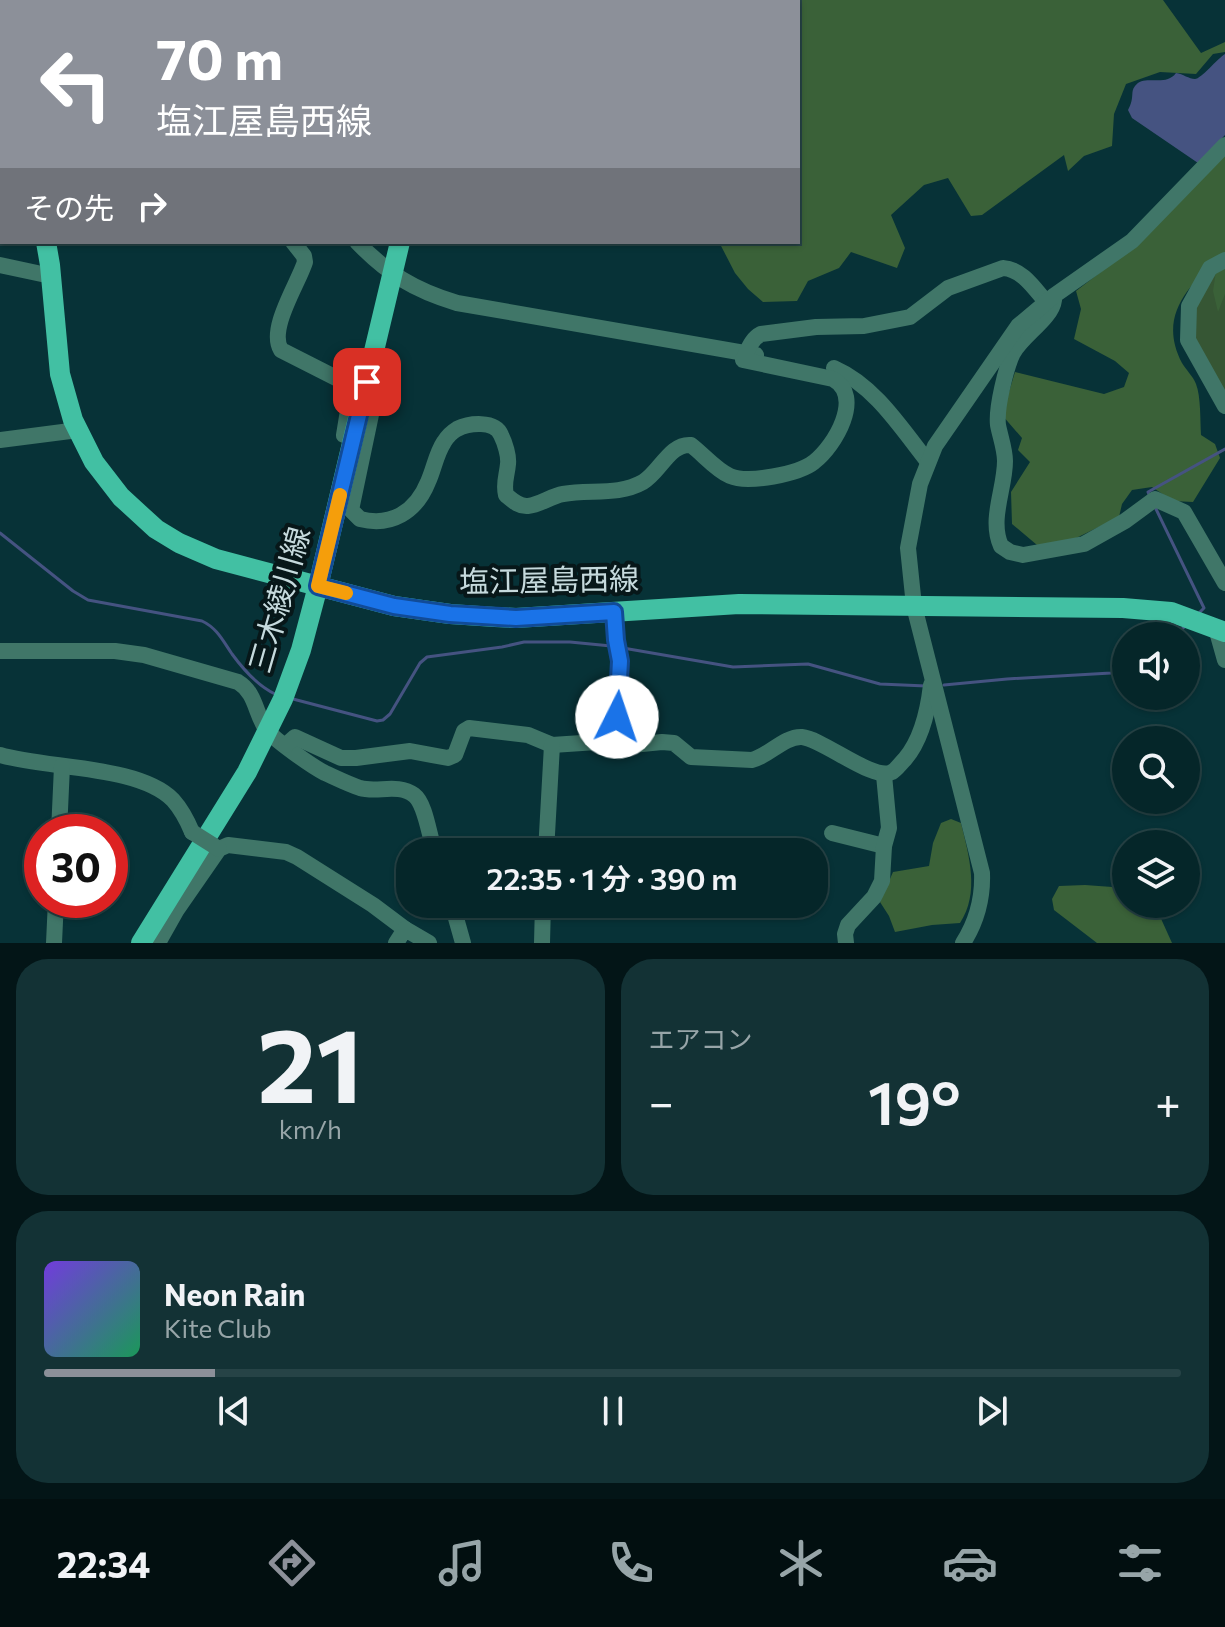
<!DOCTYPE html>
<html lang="ja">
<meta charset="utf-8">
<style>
body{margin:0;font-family:Commissioner,"Noto Sans JP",sans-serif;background:#133235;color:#f1f3f6;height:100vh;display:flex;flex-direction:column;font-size:30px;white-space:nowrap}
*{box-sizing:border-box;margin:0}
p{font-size:26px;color:#97a5a8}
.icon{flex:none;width:44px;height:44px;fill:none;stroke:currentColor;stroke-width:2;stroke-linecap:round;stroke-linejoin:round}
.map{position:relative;height:943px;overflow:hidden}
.details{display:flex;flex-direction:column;gap:16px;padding:16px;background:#031517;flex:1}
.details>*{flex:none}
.banner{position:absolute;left:0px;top:0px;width:800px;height:244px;box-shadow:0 2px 6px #0004,0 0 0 2px #264346;background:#8c9099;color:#fff;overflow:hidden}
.tools{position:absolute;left:1112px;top:622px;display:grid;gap:16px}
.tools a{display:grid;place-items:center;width:88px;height:88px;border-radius:50%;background:#052629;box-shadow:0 2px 6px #0004,0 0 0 2px #264346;font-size:40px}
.speed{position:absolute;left:24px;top:814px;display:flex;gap:16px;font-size:40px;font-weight:700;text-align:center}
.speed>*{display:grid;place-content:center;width:104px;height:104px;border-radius:50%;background:#052629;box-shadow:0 2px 6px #0004,0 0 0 2px #264346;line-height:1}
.speed .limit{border:12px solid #d22;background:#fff;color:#111}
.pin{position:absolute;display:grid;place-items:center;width:68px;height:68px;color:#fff;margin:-34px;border-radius:16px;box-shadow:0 4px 12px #0006}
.me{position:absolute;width:88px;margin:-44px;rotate:4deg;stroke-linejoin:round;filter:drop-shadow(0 0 6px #0008)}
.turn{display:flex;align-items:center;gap:28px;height:168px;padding:0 24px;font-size:36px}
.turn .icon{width:104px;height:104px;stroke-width:2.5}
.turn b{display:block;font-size:56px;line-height:68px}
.then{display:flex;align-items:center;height:76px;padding:0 24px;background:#0003;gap:16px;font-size:30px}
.big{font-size:60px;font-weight:600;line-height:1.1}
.details .tile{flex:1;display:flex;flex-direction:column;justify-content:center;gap:12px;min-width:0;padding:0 28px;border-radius:32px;background:#133235}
.details .dial{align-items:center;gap:0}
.dial b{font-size:104px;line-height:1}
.song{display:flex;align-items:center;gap:24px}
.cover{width:96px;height:96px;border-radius:12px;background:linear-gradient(135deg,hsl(260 70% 55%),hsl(150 70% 35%))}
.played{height:8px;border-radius:4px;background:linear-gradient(90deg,#8c9099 15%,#264346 15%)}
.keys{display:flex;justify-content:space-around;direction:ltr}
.heat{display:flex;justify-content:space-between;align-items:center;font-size:44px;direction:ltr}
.details .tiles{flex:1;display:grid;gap:16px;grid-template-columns:1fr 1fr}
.tile:last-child{grid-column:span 2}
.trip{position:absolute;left:396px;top:838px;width:432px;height:80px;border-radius:32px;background:#052629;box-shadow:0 2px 6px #0004,0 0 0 2px #264346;font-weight:600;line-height:80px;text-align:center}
.dock{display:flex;height:128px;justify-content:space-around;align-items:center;background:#020f10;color:#97a5a8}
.dock .icon{width:56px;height:56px}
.dock .current{color:#8c9099}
.dock b{font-size:36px;color:#f1f3f6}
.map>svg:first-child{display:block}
</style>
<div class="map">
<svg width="1225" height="943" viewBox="0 0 1225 943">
<rect width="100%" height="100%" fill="#073237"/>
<path fill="#365634" d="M 1225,268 L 1225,396 L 1193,339 L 1195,309 L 1215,274 Z"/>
<g fill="#3a6138">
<path d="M 472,0 L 1163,0 L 1201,53 L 1225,42 L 1225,52 L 1213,54 L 1196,74 L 1160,72 L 1126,84 L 1114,114 L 1112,146 L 1084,156 L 1068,171 L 1064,155 L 982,215 L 971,216 L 948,178 L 924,185 L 891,215 L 905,248 L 897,268 L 851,252 L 839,268 L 808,281 L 797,301 L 763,302 L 748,289 L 735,273 L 719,242 L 798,242 L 798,2 L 474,2 Z"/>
<path d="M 1225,155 L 1225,294 L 1218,312 L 1213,291 L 1218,258 C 1187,288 1158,317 1182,363 C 1186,370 1193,376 1196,384 C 1201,397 1200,420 1201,435 L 1215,444 L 1220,458 L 1193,502 L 1173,501 L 1152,487 L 1132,490 L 1122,504 L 1119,517 L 1064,544 L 1037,545 L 1012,524 L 1011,492 L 1030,462 L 1018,450 L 1022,438 L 1002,415 L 1015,372 L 1104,394 L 1124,387 L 1129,373 L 1115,361 L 1074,339 L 1081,309 L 1076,291 L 1124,254 Z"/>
<path d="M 951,819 L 961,823 C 969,856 980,893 960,923 L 932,925 L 895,932 L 889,916 L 880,902 L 893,872 L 929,866 L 933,843 L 941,823 Z"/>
<path d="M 1085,885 L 1126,888 L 1126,904 L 1151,904 L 1158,912 L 1172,943 L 1097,943 L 1054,910 L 1052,899 L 1059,886 Z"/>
</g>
<path fill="#455381" d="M 1225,54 L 1225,135 L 1198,163 L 1132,118 L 1128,110 C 1135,98 1130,92 1135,86 C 1144,73 1165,88 1176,73 C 1183,74 1189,79 1195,79 C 1201,79 1217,59 1225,54 Z"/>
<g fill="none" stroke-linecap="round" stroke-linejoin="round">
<g stroke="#455381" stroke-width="3">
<path d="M 1150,497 L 1148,492 L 1225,449"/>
<path d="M 1155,507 L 1204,608 L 1198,614"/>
<path d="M 0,533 L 73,591 L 88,600 L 202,621 C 217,628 223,641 232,654 C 243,669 258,686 275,694"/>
<path d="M 1176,636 L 1184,627"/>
<path d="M 623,648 L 733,667 L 808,664 L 880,684 L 926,686"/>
<path d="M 944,685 L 1007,679 L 1111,673 L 1126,670"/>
<path d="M 293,699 L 377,721 L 383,720 L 390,714 L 420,663 L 427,657 L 502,647 L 524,642 L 570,642 L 611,646"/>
</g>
<g stroke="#407668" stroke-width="16">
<path d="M 28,0 L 29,2"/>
<path d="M 116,0 L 118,2"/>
<path d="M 264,0 L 265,2"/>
<path d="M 293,242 L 304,256 L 305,262 C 298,284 268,329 281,350 L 348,384 L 351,392 L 344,435 L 353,439"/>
<path d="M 357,242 C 388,274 414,290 457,303 L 756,355"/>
<path d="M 1225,260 L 1210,268 L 1189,306 L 1188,340 L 1225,406"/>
<path d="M 0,265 L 51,276"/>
<path d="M 1054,300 C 1052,318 1023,335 1013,353 C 1006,367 996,408 998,425 C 1000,436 1005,449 1005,461 C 1005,489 989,519 1001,546 L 1010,552 L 1023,555 L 1084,544 L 1125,521 L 1155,499 L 1184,512 L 1225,583"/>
<path d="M 834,368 C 875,386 901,428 928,462"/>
<path d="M 367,382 L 377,386 L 351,510 L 360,519 C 391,527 416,512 428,482 C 434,469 436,454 444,442 C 447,437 452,432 457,429 C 469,423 495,420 501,435 C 505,443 509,456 508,464 C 507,476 503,483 506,495 C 512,500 519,507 528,506 C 540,505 551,496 563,494 C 590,489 618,496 643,482 C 660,472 670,443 691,445 C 704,455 716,470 730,476 C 748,484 799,474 814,462 C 835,446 864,396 833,379 L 743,360 C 748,350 751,339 761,334 L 816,327 L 864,326 L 910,317 L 948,288 L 1003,268 C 1022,269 1034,288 1046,302"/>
<path d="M 0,440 L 78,430"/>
<path d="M 614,612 L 616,640 L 620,661 L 615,744"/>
<path d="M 1216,628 L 1225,660"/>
<path d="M 0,651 L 115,651 L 144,655 L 238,682 C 256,693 255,713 266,729 C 273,739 313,767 325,773 C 336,778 348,784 360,788 C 377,793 398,783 414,795 C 426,804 429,837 435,852"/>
<path d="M 286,745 L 295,737 L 341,758 L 356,758 L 410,751 L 448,758 L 455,755 L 464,731 L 469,728 L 528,735 L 552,745 L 597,742 L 622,746 L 662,742 L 674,743 L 691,757 L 752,760 C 769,756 784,736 802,737 C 823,739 874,782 892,772 C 896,770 901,763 905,759 C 922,739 928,711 931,685"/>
<path d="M 0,755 C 46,769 139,765 173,800 C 182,810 187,820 192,832"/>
<path d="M 59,832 L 62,766"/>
<path d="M 832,833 L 884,846"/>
<path d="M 546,852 L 552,745"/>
<path d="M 452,904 L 463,943"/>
<path d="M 54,943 L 56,900"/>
<path d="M 158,943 L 176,911 L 219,849 L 228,845 L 286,852 L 297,857 L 373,905 L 405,929"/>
<path d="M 396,943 L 405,929 L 429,943"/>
<path d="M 542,943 L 543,904"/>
<path d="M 846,943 L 845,934 L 848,925 L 874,897 L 882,881 L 884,846 L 889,828 L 884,775"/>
<path d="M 963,943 C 977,921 983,899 982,873 L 914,606 L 908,548 L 920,484 L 935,446 L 1018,326 L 1055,295 L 1132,241 L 1225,145"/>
</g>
<g stroke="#42c0a3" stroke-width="20">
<path d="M 457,2 L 457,0"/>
<path d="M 0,140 L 2,142"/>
<path d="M 46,242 L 50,265 L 60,374 L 73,420 L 94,462 L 121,497 L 156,529 L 179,543 L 216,559 L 394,606 L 450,614 L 495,617 L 516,618 L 739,604 L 1123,608 L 1171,612 L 1225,632"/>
<path d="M 141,943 L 247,772 L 283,699 L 301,650 L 318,586 L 400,242"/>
</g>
<path stroke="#407668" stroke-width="16" d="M 192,832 L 219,849"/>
</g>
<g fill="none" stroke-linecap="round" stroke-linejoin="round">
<g stroke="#114b97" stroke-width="20">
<path id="route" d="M 367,382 L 318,586 L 394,606 L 450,614 L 516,618 L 614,612 L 616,640 L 620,661 L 617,717"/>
</g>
<use href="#route" stroke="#1a73e8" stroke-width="14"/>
<path stroke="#f59e0b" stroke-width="14" d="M 340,495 L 318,586 L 346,593"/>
</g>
<g text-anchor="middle" stroke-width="8" stroke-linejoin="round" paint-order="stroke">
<g font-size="30" fill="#c6dadd" stroke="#071719">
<text transform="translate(549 581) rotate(-1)" y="10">塩江屋島西線</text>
<text transform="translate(280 600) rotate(-74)" y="10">三木綾川線</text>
</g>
</g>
</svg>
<div class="tools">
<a><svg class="icon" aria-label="sound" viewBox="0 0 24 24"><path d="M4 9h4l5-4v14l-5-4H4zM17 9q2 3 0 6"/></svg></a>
<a><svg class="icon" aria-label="search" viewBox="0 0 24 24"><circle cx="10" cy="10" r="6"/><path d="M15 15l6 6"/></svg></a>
<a><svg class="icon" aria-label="layers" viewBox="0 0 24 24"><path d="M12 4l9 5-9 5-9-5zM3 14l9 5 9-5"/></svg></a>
</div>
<div class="speed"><div class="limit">30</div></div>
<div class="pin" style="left:367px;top:382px;background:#d93025"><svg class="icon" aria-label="arrive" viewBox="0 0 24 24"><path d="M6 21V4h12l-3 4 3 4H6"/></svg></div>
<svg class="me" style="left:617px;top:717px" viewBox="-20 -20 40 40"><circle r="19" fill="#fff"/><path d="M0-13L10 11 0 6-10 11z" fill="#1a73e8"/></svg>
<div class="trip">22:35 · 1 分 · 390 m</div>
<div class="banner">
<div class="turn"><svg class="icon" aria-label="left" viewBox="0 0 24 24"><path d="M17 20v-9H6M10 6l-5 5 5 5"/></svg><div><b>70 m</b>塩江屋島西線</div></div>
<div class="then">その先<svg class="icon" aria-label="right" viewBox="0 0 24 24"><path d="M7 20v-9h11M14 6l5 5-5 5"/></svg></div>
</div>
</div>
<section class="details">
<div class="tiles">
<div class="tile dial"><b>21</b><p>km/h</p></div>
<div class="tile"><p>エアコン</p>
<div class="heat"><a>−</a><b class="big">19°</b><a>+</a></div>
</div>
<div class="tile">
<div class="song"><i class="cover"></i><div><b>Neon Rain</b><p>Kite Club</p></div></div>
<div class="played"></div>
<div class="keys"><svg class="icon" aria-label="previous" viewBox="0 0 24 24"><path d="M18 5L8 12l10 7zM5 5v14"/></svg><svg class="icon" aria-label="pause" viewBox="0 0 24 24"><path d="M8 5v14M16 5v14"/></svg><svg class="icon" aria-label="next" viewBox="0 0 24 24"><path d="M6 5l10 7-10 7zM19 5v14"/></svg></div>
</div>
</div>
</section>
<nav class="dock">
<b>22:34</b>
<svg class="icon current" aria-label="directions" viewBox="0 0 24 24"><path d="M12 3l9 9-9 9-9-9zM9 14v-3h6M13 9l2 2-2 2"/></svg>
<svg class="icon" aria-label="music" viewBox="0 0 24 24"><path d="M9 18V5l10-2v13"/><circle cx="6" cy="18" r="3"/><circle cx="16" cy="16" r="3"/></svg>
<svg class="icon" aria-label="phone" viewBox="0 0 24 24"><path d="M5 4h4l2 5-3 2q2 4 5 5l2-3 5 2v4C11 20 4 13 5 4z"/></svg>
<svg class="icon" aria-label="climate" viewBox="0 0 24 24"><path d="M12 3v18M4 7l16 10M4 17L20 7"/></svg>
<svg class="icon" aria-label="car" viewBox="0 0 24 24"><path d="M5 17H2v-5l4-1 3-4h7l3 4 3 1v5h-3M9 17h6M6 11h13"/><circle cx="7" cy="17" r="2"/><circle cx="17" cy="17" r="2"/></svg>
<svg class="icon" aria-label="filters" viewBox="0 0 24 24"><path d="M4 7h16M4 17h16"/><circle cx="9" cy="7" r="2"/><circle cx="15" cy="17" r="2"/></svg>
</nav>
